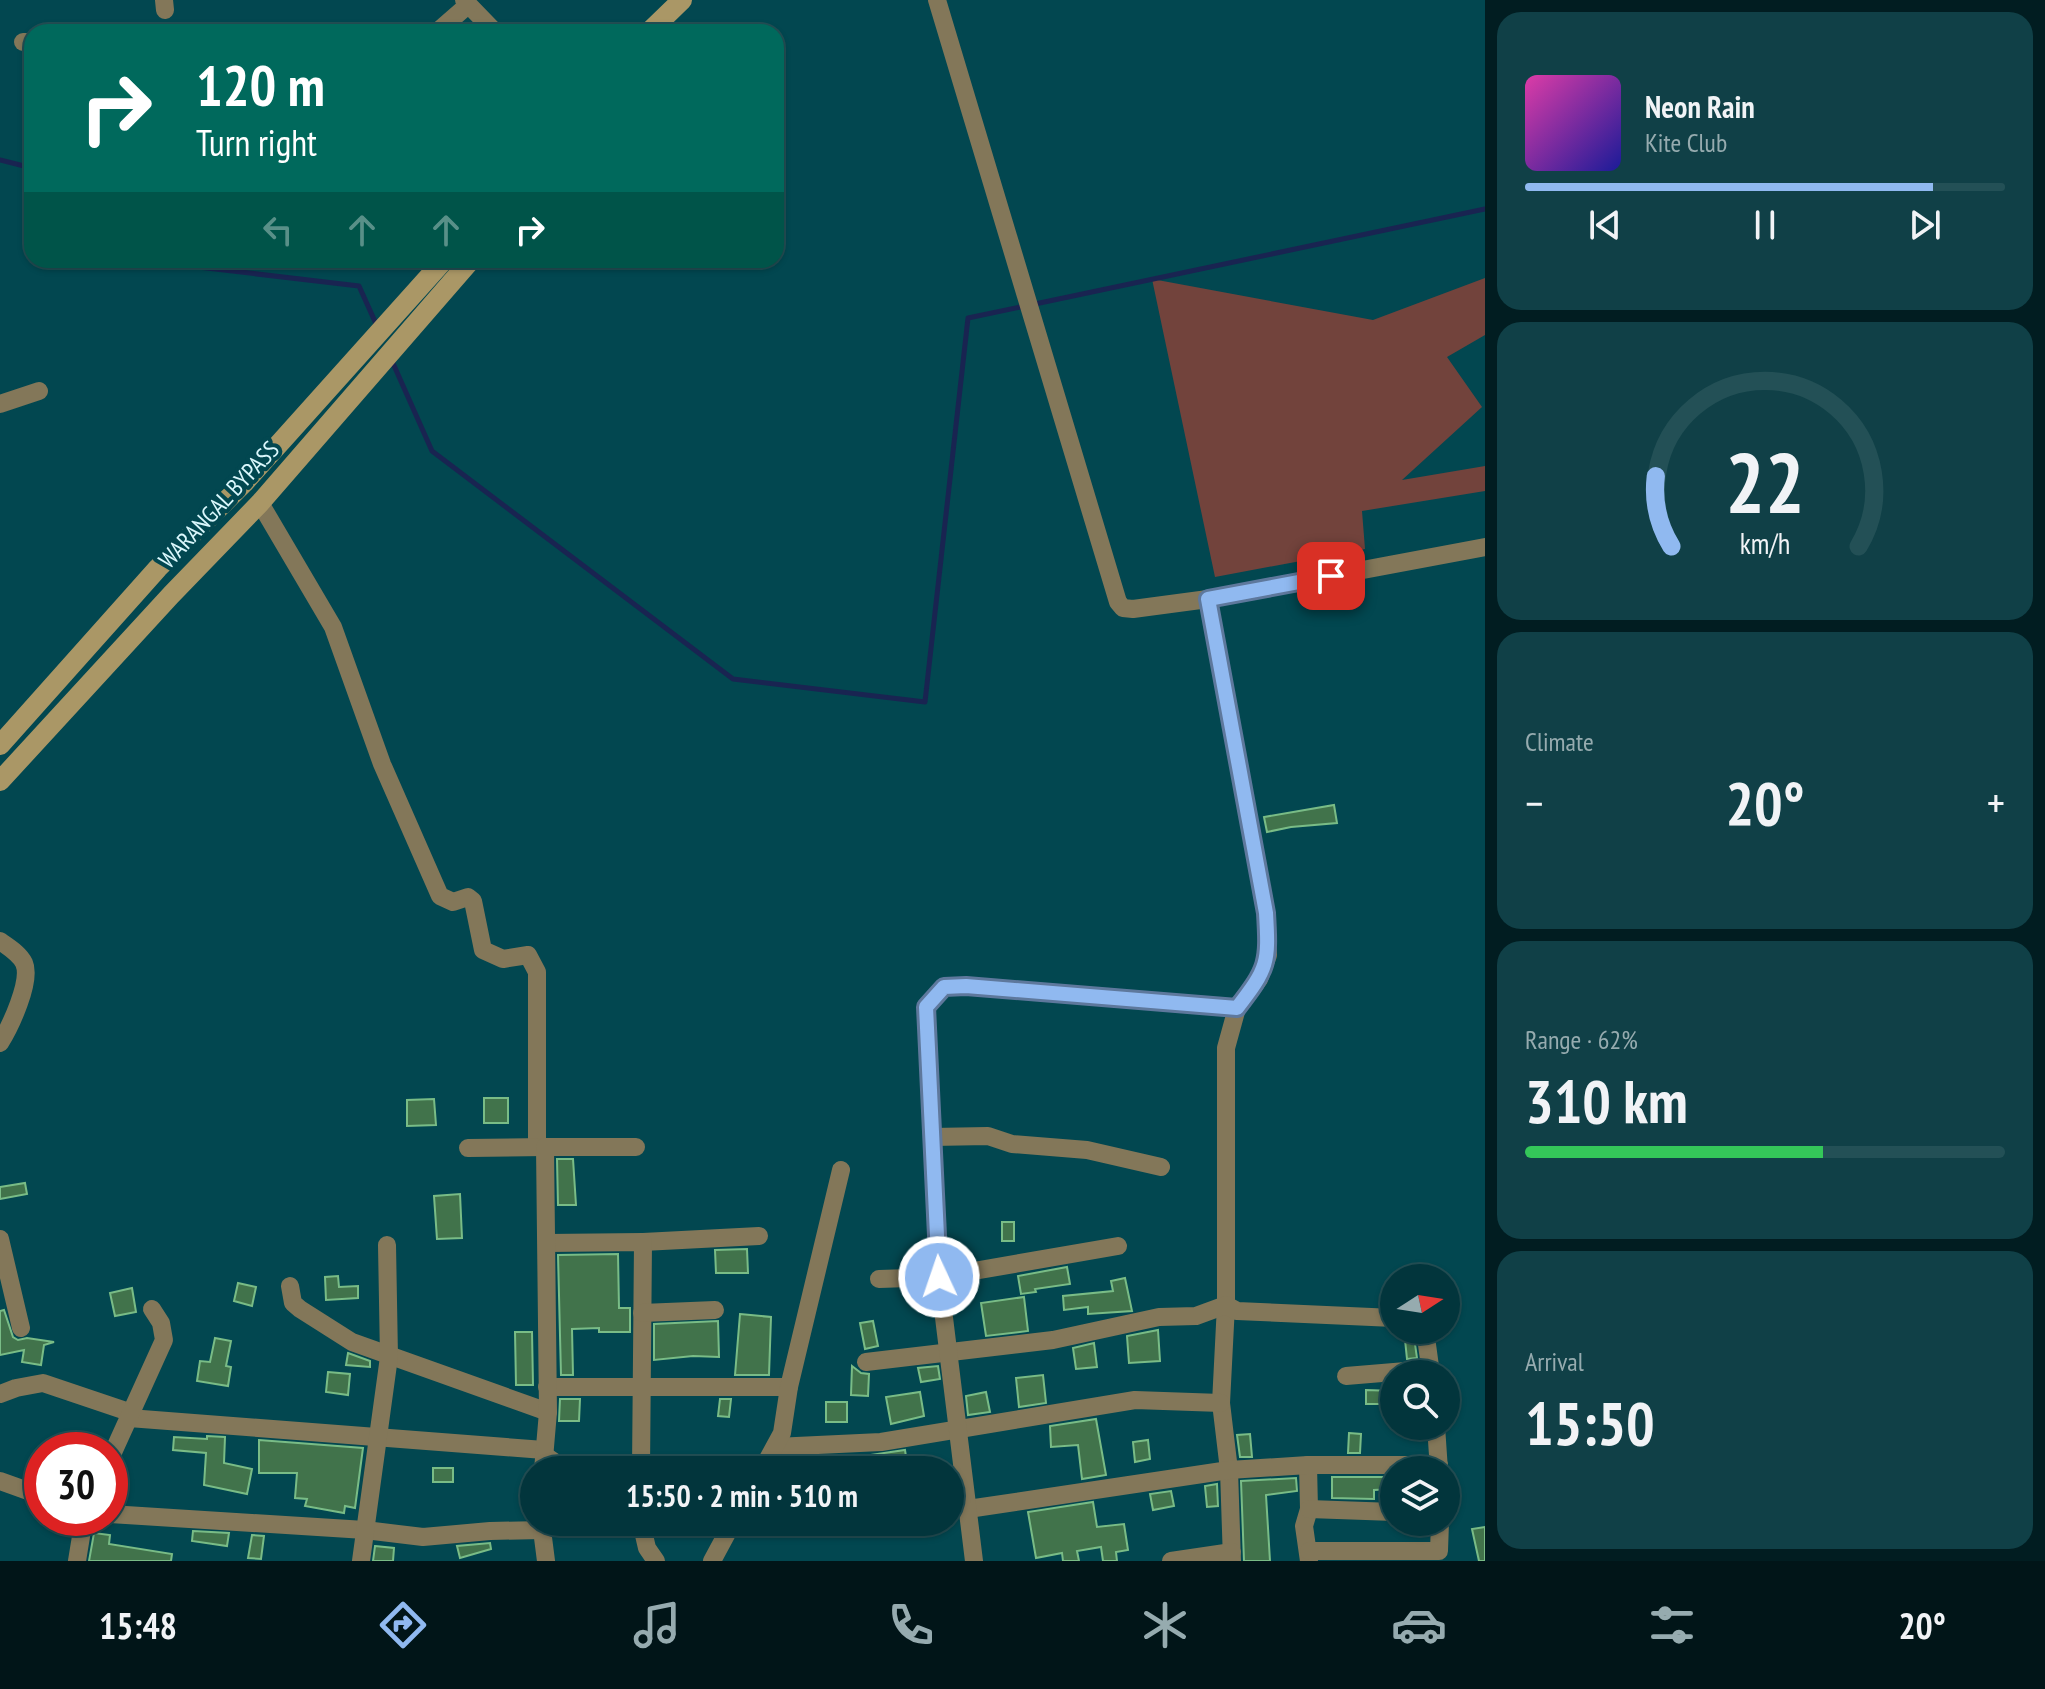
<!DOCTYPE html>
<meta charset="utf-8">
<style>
body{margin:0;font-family:"PT Sans Narrow",sans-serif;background:#104047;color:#f1f3f6;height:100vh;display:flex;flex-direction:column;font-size:30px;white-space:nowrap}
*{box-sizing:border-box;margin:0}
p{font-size:26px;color:#96abaf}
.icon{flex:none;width:44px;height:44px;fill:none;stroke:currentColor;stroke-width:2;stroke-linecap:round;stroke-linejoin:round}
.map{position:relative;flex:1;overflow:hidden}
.panel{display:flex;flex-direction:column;gap:12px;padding:12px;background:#011d21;width:560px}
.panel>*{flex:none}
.banner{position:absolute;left:24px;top:24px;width:760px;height:244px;border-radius:24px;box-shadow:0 2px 6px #0004,0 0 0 2px #235056;background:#00695c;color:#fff;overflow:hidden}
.needle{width:52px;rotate:78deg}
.controls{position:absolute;left:1380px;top:1264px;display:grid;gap:16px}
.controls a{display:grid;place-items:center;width:80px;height:80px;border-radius:50%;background:#02353c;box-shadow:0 2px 6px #0004,0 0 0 2px #235056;font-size:40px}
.speed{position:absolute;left:24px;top:1432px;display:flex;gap:16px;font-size:40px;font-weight:700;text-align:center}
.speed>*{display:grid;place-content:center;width:104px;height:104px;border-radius:50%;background:#02353c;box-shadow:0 2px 6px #0004,0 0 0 2px #235056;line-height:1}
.speed .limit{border:12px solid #d22;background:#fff;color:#111}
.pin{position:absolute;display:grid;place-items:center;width:68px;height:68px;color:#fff;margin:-34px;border-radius:16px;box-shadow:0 4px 12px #0006}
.me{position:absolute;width:88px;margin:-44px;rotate:357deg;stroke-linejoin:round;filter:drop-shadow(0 0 6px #0008)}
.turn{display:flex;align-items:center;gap:28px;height:168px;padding:0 40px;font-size:36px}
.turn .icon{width:104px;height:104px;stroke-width:2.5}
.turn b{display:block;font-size:56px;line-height:68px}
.lanes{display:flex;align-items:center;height:76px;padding:0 40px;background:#0003;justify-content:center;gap:40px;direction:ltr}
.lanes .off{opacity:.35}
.big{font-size:60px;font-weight:700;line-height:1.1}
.panel .card{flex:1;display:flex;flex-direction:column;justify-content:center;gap:12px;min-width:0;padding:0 28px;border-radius:24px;background:#104047}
.panel .dial{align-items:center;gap:0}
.dial svg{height:208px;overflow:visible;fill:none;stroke:#235056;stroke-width:7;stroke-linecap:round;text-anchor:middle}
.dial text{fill:#f1f3f6;stroke:none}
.song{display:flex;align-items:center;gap:24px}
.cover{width:96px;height:96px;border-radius:12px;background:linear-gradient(135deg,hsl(320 70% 55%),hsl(240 70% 35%))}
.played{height:8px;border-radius:4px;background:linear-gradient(90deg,#90b9f0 85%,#235056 85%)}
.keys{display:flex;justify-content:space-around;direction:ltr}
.heat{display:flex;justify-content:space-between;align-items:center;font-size:44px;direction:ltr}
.charge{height:12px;border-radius:6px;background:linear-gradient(90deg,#34c759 62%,#235056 0)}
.trip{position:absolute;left:520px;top:1456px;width:444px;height:80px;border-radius:40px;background:#02353c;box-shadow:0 2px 6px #0004,0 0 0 2px #235056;font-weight:700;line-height:80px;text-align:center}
.tabs{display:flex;height:128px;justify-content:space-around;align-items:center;background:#011518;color:#96abaf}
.tabs .icon{width:56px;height:56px}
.tabs .selected{color:#90b9f0}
.tabs b{font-size:36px;color:#f1f3f6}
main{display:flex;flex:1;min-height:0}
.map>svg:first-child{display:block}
</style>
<main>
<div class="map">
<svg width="1485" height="1561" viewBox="0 0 1485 1561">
<rect width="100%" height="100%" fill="#024750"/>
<path fill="#72433c" d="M 1485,278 L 1485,335 L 1447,357 L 1482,407 L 1402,480 L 1485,466 L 1485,491 L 1362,511 L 1365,549 L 1215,577 L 1152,279 L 1373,320 Z"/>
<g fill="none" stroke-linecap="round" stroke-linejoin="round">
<g stroke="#192451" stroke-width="5">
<path d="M 0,160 L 32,168"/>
<path d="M 187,260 L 198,267 L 359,286 L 377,326"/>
<path d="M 1035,304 L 1485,209"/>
<path d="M 392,361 L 432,451 L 733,679 L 925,702 L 968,318 L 1025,306"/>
</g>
</g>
<g fill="#41734b" stroke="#79bc86" stroke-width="2">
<path d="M 1334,805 L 1337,823 L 1291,827 L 1267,832 L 1264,817 Z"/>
<rect x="484" y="1098" width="24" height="25"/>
<path d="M 434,1099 L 436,1125 L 407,1126 L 407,1100 Z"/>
<path d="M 557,1159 L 573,1159 L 576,1205 L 558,1205 Z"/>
<path d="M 25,1183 L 27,1194 L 0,1199 L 0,1187 Z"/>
<path d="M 460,1194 L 462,1238 L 437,1239 L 434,1196 Z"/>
<rect x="1002" y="1222" width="12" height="19"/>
<path d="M 747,1249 L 748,1273 L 716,1273 L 715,1250 Z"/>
<path d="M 618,1254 L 619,1308 L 630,1308 L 630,1332 L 599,1332 L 599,1328 L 572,1329 L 573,1375 L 561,1375 L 558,1255 Z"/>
<path d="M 1067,1267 L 1070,1284 L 1035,1289 L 1036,1292 L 1021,1294 L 1018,1276 Z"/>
<path d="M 338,1276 L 339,1287 L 358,1286 L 358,1298 L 326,1300 L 325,1277 Z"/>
<path d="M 1125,1278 L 1132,1311 L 1088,1314 L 1088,1307 L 1064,1310 L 1063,1296 L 1113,1291 L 1111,1281 Z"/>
<path d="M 238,1283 L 256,1287 L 252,1306 L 234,1301 Z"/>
<path d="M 132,1288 L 136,1312 L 115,1316 L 110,1293 Z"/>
<path d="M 1024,1297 L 1028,1331 L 986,1336 L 981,1303 Z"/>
<path d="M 4,1310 L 13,1337 L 18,1340 L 27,1338 L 54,1342 L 44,1345 L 41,1365 L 22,1362 L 24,1350 L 0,1355 L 0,1311 Z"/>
<path d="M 740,1314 L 771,1317 L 769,1375 L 735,1375 Z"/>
<path d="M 718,1321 L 719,1357 L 693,1356 L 654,1360 L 654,1324 Z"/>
<path d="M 873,1321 L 878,1346 L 865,1349 L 860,1323 Z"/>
<path d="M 1158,1330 L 1160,1361 L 1129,1363 L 1127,1336 Z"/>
<path d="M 1404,1330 L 1413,1330 L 1417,1358 L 1407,1359 Z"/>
<path d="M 515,1332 L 532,1332 L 533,1385 L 516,1385 Z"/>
<path d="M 215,1338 L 231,1341 L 226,1366 L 231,1367 L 228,1386 L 197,1381 L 200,1361 L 210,1362 Z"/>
<path d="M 1094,1343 L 1097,1367 L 1076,1369 L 1073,1348 Z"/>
<path d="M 348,1353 L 370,1361 L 370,1367 L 346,1365 Z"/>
<path d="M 852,1366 L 861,1373 L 869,1374 L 868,1396 L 851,1395 Z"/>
<path d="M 938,1366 L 940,1379 L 921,1382 L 918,1368 Z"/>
<path d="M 328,1372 L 350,1374 L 348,1395 L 326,1392 Z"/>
<path d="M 1043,1375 L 1046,1403 L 1019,1407 L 1016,1378 Z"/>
<path d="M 1366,1390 L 1394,1391 L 1394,1409 L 1381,1410 L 1381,1404 L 1366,1404 Z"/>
<path d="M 920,1392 L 924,1416 L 891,1424 L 886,1397 Z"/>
<path d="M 986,1392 L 990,1412 L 968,1415 L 966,1396 Z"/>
<path d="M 560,1399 L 580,1399 L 579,1421 L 559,1421 Z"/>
<path d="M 720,1399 L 731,1399 L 729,1417 L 718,1416 Z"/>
<rect x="826" y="1402" width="21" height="20"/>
<path d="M 1096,1419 L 1106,1475 L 1082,1479 L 1078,1445 L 1051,1447 L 1050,1426 Z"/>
<path d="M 1349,1433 L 1361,1434 L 1360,1453 L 1348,1453 Z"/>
<path d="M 1250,1434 L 1252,1457 L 1240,1457 L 1237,1435 Z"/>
<path d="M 207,1436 L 225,1437 L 224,1463 L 252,1469 L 247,1494 L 204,1485 L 206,1453 L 173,1450 L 174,1437 L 207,1439 Z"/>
<path d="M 259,1440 L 363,1448 L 355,1508 L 345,1506 L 344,1513 L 305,1506 L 307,1499 L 295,1498 L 297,1473 L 259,1473 Z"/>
<path d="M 1148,1440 L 1150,1459 L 1135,1462 L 1133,1442 Z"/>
<path d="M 905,1450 L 908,1470 L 872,1469 L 870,1455 Z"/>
<rect x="433" y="1468" width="20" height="14"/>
<path d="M 1332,1477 L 1394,1477 L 1394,1489 L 1374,1490 L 1374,1499 L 1332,1498 Z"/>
<path d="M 1296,1478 L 1297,1491 L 1266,1495 L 1270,1561 L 1244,1561 L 1241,1481 Z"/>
<path d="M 1217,1484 L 1218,1506 L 1207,1507 L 1205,1486 Z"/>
<path d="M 1171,1491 L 1174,1506 L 1153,1510 L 1150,1494 Z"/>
<path d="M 1093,1502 L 1097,1527 L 1124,1524 L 1128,1550 L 1116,1552 L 1117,1561 L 1103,1561 L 1101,1547 L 1077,1551 L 1079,1561 L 1063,1561 L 1062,1553 L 1036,1558 L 1028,1512 Z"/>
<path d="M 1485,1527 L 1485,1561 L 1479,1561 L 1472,1529 Z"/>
<path d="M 193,1531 L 229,1533 L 227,1546 L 192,1541 Z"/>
<path d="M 94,1533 L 110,1535 L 109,1544 L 172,1554 L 171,1561 L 89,1561 Z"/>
<path d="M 252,1535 L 264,1536 L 261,1559 L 248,1558 Z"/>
<path d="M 490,1543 L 491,1549 L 460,1558 L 457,1546 Z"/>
<path d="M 375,1546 L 394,1548 L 393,1561 L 373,1561 Z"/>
</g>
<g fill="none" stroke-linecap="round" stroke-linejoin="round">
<g stroke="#837759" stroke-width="18">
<path d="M 164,0 L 165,10"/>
<path d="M 464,0 L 495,32"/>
<path d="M 937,0 L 1118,602 L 1123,608 L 1133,609 L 1208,599 L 1485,547"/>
<path d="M 437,32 L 468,5"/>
<path d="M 23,42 L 32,42"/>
<path d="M 0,404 L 39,391"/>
<path d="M 260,503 L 333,627 L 382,764 L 440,896 L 453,902 L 468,897 L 473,901 L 483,950 L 503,959 L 528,955 L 537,972 L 537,1147"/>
<path d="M 1208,599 L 1266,913 L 1268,955 L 1259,979 L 1237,1008 L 1226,1048 L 1226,1305 L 1221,1403 L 1229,1470 L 1232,1561"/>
<path d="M 0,941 C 8,947 19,953 24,963 C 32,981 10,1027 0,1043"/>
<path d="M 932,1137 L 988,1136 L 1012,1144 L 1087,1150 L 1161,1167"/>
<path d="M 468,1148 L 545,1147"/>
<path d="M 0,1239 L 21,1328"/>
<path d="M 643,1242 L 759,1236"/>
<path d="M 547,1243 L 643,1242 L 641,1470"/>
<path d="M 879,1279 L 939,1277 L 1118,1246"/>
<path d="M 290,1286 L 293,1303 L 300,1309 L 352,1342 L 548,1412"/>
<path d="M 642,1313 L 715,1310"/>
<path d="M 1425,1330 L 1431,1374"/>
<path d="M 866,1362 L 1053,1340 L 1159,1317 L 1196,1316 L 1226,1305 L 1237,1311 L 1394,1318"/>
<path d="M 1346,1376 L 1430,1369"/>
<path d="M 547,1387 L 789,1387"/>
<path d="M 0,1394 L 16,1388 L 43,1383 L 132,1413"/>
<path d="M 129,1418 L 544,1450"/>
<path d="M 1436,1426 L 1439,1470"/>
<path d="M 775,1447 L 881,1442 L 1135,1400 L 1221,1403"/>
<path d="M 544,1455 L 566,1470"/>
<path d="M 110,1459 L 164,1340 L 161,1323 L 152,1309"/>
<path d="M 1308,1465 L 1309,1509 L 1304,1526 L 1309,1561"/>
<path d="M 543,1470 L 548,1412 L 545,1147 L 636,1147"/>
<path d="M 762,1470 L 782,1433 L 789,1387 L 841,1170"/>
<path d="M 0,1481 L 42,1496"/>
<path d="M 968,1509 L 1229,1470 L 1308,1465 L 1439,1465"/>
<path d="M 1309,1509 L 1394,1512"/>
<path d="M 110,1514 L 365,1530 L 423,1537 L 490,1531 L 542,1530"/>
<path d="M 541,1522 L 546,1561"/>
<path d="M 641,1522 L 647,1548 L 656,1561"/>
<path d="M 1309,1551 L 1439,1551 L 1440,1522"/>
<path d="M 77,1561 L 84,1518"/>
<path d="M 361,1561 L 389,1357 L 387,1245"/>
<path d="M 712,1561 L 733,1522"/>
<path d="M 974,1561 L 939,1277 L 926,1007 L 944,987 L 966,986 L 1237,1008"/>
<path d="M 1171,1561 L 1232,1552"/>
</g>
<g stroke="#aa9766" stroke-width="20">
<path d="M 649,32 L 682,0"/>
<path d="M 0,745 L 158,568 L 244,483 L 444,260"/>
<path d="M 0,781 L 171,595 L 260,503 L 471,260"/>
</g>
</g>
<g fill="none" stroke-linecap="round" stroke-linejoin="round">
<g stroke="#5e789c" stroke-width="20">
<path id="route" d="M 939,1277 L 926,1007 L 944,987 L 966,986 L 1237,1008 C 1268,968 1269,963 1266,913 L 1208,599 L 1331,576"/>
</g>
<use href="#route" stroke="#90b9f0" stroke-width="14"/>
</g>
<g text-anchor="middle" stroke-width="8" stroke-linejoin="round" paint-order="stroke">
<g font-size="24" fill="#daf7fc" stroke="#024750">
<text transform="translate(219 505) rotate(-47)" y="8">WARANGAL BYPASS</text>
</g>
</g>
</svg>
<div class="controls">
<a><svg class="needle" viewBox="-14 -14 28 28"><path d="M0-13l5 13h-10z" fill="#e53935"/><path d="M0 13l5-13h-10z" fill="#96abaf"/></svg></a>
<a><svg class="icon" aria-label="search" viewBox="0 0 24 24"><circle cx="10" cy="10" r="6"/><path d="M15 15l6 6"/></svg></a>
<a><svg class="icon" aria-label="layers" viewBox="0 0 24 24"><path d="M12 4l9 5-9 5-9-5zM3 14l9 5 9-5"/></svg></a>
</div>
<div class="speed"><div class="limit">30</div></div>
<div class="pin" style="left:1331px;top:576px;background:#d93025"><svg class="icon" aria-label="arrive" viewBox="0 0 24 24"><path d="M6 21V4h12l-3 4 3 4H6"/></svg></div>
<svg class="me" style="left:939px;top:1277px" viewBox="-20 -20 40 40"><circle r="17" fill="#90b9f0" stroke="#fff" stroke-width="3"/><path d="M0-11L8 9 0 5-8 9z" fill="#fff"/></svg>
<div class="trip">15:50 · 2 min · 510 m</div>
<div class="banner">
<div class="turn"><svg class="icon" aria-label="right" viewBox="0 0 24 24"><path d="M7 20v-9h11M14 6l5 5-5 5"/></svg><div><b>120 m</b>Turn right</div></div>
<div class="lanes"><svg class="icon off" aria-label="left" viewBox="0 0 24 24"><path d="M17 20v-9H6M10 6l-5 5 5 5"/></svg><svg class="icon off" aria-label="ahead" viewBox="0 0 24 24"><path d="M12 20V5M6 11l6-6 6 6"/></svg><svg class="icon off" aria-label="ahead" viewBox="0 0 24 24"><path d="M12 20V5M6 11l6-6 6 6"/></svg><svg class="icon" aria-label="right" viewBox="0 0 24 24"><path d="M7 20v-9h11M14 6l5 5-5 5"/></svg></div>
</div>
</div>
<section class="panel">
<div class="card">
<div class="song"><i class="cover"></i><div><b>Neon Rain</b><p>Kite Club</p></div></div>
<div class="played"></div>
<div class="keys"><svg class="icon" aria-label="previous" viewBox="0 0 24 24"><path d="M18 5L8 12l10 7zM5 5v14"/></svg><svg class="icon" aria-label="pause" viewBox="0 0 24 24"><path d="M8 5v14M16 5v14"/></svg><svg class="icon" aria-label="next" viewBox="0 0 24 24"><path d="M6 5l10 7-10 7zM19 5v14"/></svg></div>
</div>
<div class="card dial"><svg viewBox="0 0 100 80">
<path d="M14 69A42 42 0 1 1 86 69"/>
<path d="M14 69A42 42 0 0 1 8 42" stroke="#90b9f0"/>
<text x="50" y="56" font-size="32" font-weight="700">22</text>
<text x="50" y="72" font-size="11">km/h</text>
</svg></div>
<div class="card"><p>Climate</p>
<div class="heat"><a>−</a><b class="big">20°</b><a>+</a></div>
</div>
<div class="card"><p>Range · 62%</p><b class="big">310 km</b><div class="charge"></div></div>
<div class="card"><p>Arrival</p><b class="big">15:50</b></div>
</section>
</main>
<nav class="tabs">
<b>15:48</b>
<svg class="icon selected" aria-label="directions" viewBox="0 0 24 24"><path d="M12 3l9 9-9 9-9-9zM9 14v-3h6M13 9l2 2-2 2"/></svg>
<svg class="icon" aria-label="music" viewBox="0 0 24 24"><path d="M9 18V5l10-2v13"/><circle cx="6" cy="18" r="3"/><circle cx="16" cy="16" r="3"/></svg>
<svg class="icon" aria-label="phone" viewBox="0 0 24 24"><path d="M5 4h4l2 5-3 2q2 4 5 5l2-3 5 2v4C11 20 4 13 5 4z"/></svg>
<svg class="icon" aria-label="climate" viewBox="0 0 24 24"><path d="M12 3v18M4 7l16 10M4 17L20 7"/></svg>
<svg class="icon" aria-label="car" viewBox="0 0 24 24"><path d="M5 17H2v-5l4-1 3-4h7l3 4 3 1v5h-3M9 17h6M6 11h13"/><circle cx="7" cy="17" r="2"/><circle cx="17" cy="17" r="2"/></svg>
<svg class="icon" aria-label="filters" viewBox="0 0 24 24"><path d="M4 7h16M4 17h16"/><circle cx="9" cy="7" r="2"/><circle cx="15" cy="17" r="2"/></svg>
<b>20°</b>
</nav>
